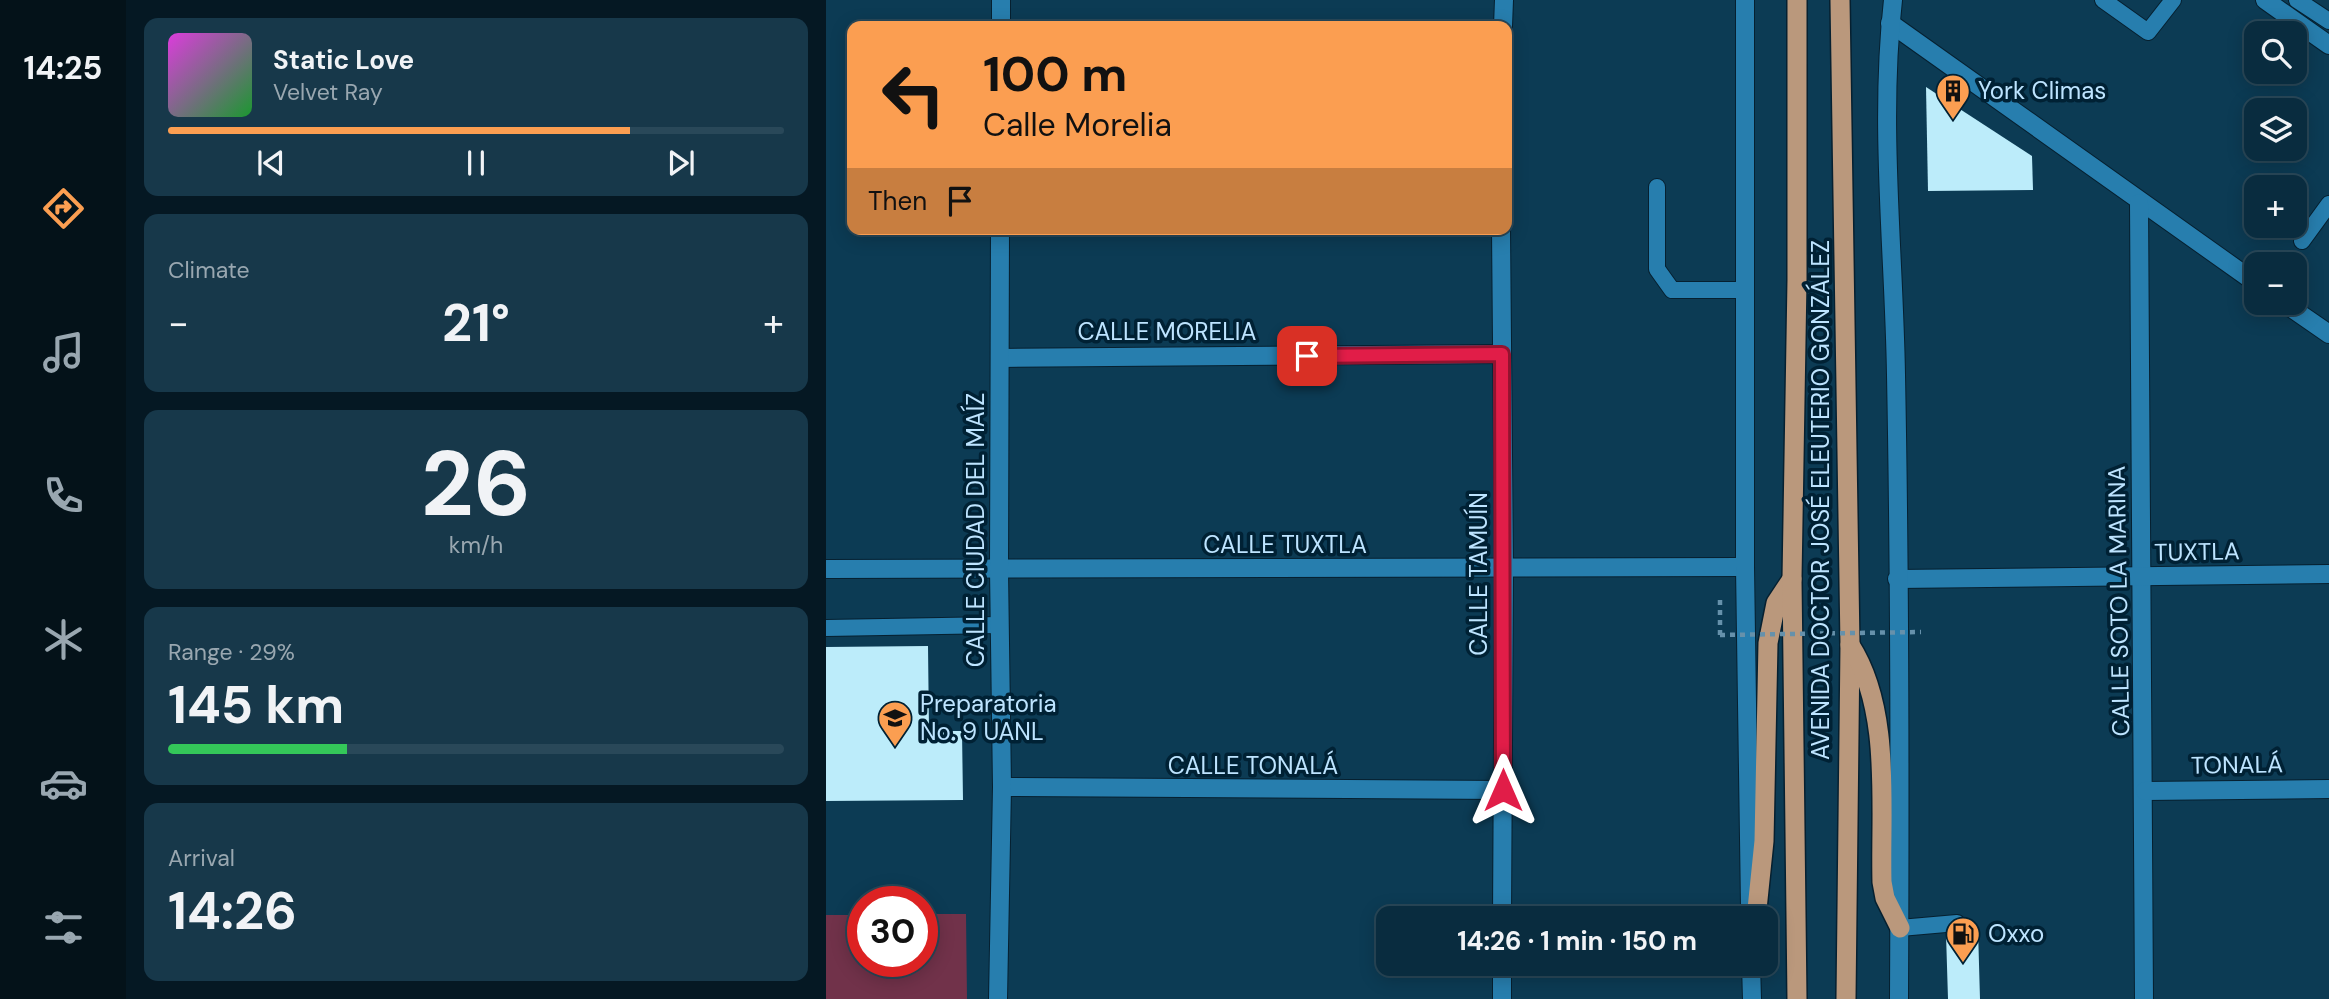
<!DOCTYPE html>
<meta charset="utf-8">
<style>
body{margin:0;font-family:"DM Sans",sans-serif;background:#17384a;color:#f1f3f6;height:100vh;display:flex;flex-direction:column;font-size:26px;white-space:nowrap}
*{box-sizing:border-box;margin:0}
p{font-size:23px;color:#99a7b0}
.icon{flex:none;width:38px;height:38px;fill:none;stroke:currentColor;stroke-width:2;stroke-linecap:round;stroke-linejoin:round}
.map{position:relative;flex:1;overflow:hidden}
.side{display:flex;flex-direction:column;gap:18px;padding:18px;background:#051823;width:700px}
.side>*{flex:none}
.top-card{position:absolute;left:21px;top:21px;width:665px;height:214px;border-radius:14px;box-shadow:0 4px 18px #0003,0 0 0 2px #294859;background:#fb9e51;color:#111;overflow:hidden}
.controls{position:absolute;left:1418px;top:21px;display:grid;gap:14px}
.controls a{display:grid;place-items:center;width:63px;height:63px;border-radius:14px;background:#092c3f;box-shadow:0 4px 18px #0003,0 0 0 2px #294859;font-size:35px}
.speed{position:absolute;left:21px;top:886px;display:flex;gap:14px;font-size:35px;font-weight:700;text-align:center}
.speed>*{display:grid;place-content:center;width:91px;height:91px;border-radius:50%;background:#092c3f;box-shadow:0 4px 18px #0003,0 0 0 2px #294859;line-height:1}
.speed .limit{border:10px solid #d22;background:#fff;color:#111}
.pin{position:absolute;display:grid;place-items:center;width:60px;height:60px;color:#fff;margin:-30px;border-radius:14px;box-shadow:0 4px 10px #0006}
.me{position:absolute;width:77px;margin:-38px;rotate:0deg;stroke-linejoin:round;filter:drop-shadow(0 0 5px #0008)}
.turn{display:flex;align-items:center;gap:24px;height:147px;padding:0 21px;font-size:32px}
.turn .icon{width:91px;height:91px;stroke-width:2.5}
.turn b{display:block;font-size:49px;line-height:60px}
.then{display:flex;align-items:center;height:66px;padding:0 21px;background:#0003;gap:14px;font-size:26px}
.big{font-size:52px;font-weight:700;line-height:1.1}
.side .tile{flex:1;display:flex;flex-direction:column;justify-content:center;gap:10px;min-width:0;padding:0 24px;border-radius:14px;background:#17384a}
.side .dial{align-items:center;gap:0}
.dial b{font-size:91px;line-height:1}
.song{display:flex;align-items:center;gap:21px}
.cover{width:84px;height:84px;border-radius:10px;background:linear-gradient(135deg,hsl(300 70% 55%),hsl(130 70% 35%))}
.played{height:7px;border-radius:4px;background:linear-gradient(90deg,#fb9e51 75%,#294859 75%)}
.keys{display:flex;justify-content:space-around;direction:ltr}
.heat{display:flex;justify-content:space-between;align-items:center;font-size:38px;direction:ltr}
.charge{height:10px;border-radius:5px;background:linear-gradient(90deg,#34c759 29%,#294859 0)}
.trip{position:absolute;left:550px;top:906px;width:402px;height:70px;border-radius:14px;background:#092c3f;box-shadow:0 4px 18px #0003,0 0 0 2px #294859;font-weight:700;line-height:70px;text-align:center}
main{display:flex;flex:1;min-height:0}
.menu{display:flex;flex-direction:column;width:126px;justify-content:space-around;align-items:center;background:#041219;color:#99a7b0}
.menu .icon{width:49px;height:49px}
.menu .active{color:#fb9e51}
.menu b{font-size:32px;color:#f1f3f6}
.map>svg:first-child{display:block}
</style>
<main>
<nav class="menu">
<b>14:25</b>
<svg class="icon active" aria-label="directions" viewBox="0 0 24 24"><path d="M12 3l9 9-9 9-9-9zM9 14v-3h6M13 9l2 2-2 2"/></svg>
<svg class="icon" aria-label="music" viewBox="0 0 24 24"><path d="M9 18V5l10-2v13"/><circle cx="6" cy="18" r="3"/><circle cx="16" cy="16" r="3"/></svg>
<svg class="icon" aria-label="phone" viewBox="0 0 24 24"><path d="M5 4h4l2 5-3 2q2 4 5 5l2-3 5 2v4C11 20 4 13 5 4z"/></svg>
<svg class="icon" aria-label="climate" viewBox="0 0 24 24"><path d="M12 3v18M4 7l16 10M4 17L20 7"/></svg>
<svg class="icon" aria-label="car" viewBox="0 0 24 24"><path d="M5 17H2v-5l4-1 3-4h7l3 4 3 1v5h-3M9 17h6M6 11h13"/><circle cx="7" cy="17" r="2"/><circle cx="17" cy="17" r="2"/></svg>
<svg class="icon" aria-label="filters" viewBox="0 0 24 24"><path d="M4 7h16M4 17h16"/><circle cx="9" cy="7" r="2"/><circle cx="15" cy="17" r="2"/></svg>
</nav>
<section class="side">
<div class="tile">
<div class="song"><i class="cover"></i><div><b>Static Love</b><p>Velvet Ray</p></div></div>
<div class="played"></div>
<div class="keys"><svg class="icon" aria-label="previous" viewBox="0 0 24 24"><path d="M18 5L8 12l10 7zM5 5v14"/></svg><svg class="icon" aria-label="pause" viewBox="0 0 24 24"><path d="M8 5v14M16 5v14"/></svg><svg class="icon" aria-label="next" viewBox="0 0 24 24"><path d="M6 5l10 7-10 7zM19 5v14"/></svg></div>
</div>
<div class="tile"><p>Climate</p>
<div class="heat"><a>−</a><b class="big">21°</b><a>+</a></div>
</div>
<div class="tile dial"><b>26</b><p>km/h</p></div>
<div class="tile"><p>Range · 29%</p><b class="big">145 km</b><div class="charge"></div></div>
<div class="tile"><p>Arrival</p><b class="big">14:26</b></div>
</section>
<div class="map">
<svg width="1503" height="999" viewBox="0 0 1503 999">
<rect width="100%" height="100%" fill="#0c3b54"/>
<path fill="#71324a" d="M 96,914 L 140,914 L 141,999 L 0,999 L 0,915 L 37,915 L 37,961 L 96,961 Z"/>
<g fill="#bcecfa">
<path d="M 1100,87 L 1206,156 L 1207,190 L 1102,191 Z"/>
<path d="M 102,646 L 103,731 L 136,731 L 137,800 L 0,801 L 0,647 Z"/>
<path d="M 1147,929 L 1152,929 L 1154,999 L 1122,999 L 1120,934 L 1140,940 Z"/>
</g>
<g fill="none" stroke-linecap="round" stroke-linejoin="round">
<g stroke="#062030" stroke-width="18">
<g id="service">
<path d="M 1277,0 L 1322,32 L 1347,0"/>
<path d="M 1471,0 L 1503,21"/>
<path d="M 831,187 L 831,269 L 846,290 L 919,290"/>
<path d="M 1476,241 L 1503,204"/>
<path d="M 0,628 L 173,625"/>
<path d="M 1074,928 L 1131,923 L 1137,930"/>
</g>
</g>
<g stroke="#062030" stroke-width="20">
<g id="minor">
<path d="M 1064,23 L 1430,283"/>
<path d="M 175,26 L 175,0"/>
<path d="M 677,26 L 678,0"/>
<path d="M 1313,203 L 1318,999"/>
<path d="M 675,229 L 678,568 L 676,919"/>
<path d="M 1458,303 L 1503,334"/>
<path d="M 174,358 L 676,354"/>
<path d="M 0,569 L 919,567"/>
<path d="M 1071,579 L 1503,574"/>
<path d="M 176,787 L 677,790"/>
<path d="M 1319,791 L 1503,789"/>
<path d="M 172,999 L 176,787 L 173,570 L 174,229"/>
<path d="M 676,999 L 676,964"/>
</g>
</g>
<g stroke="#062030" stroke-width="20">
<g id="tertiary">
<path d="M 919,0 L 919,567 L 924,906"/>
<path d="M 1067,0 C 1053,124 1068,251 1070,375 C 1074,583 1074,791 1073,999"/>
<path d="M 925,964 L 926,999"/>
</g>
</g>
<g stroke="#062030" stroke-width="20">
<path id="secondary" d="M 1439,0 L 1503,45"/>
</g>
<g stroke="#062030" stroke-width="22">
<g id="trunk">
<path d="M 1014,0 L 1024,645 L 1020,999"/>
<path d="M 1024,645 C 1066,710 1054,807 1056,882 L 1059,898 L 1074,928"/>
<path d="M 930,919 L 938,841 L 942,643 L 950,603 L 966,579"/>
<path d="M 971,999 L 966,579 L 971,280 L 971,0"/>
</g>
</g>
<path stroke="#6691ab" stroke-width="4.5" stroke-dasharray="5 5" stroke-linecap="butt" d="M 894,600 L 894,635"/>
<use href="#service" stroke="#277eae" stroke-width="16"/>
<use href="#minor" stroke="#277eae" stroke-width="18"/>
<use href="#tertiary" stroke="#277eae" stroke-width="18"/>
<use href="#secondary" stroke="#277eae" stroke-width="18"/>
<use href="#trunk" stroke="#ba987c" stroke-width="19"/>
<path stroke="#6691ab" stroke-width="4.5" stroke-dasharray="5 5" stroke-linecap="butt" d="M 894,635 L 1095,632"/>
</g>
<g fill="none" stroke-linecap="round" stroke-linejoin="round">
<g stroke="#92132f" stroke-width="18">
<path id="route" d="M 481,356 L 676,354 L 677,790"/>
</g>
<use href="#route" stroke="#e11d48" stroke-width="12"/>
</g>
<defs>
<g id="building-pin" transform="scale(1.75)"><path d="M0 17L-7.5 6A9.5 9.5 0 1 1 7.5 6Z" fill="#fb9e51" stroke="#002134"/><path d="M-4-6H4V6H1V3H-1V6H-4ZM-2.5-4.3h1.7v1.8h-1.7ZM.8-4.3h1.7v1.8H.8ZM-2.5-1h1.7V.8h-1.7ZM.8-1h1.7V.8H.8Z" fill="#111"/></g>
<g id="university-pin" transform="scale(1.75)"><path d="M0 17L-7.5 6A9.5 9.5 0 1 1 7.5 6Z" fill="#fb9e51" stroke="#002134"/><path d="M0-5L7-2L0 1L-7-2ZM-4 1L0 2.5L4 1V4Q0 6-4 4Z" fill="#111"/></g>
<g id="fuel-pin" transform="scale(1.75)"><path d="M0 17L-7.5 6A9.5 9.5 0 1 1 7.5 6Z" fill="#fb9e51" stroke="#002134"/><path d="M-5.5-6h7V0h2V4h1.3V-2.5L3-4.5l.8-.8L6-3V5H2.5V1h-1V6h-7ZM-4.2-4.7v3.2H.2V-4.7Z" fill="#111"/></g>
</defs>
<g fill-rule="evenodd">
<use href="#building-pin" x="1127" y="91"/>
<use href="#university-pin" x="69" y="718"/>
<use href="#fuel-pin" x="1137" y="934"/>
</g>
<g text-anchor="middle" stroke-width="7" stroke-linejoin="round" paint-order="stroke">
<g font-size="24" fill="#bde4ff" stroke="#002134" text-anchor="start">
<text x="1152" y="99">York Climas</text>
<text x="94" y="712">Preparatoria<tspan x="94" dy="28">No. 9 UANL</tspan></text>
<text x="1162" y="942">Oxxo</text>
</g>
<g font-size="24" fill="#bde4ff" stroke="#002134">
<text x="341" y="340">CALLE MORELIA</text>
<text transform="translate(995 500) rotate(-90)" y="8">AVENIDA DOCTOR JOSÉ ELEUTERIO GONZÁLEZ</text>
<text transform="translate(150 530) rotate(-90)" y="8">CALLE CIUDAD DEL MAÍZ</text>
<text x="459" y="553">CALLE TUXTLA</text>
<text transform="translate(1371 552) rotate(-1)" y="8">TUXTLA</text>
<text transform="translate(653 574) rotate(-90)" y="8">CALLE TAMUÍN</text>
<text transform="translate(1293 601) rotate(-91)" y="8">CALLE SOTO LA MARINA</text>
<text transform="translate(1411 765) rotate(-1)" y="8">TONALÁ</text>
<text x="427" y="774">CALLE TONALÁ</text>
</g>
</g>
</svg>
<div class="controls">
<a><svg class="icon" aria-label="search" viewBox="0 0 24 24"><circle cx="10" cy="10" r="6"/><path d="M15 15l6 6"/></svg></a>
<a><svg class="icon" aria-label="layers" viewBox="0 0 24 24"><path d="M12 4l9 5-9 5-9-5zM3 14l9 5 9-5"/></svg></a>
<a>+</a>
<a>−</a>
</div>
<div class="speed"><div class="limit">30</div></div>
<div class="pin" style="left:481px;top:356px;background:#d93025"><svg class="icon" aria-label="arrive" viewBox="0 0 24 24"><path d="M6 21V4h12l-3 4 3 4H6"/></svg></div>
<svg class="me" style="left:677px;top:790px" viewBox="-20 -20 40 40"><path d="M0-17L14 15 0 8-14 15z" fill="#e11d48" stroke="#fff" stroke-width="4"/></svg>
<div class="trip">14:26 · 1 min · 150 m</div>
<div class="top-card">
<div class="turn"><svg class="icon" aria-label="left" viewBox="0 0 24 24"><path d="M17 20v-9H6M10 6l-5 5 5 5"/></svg><div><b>100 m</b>Calle Morelia</div></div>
<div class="then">Then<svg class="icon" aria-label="arrive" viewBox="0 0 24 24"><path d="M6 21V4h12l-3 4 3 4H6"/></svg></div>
</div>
</div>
</main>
